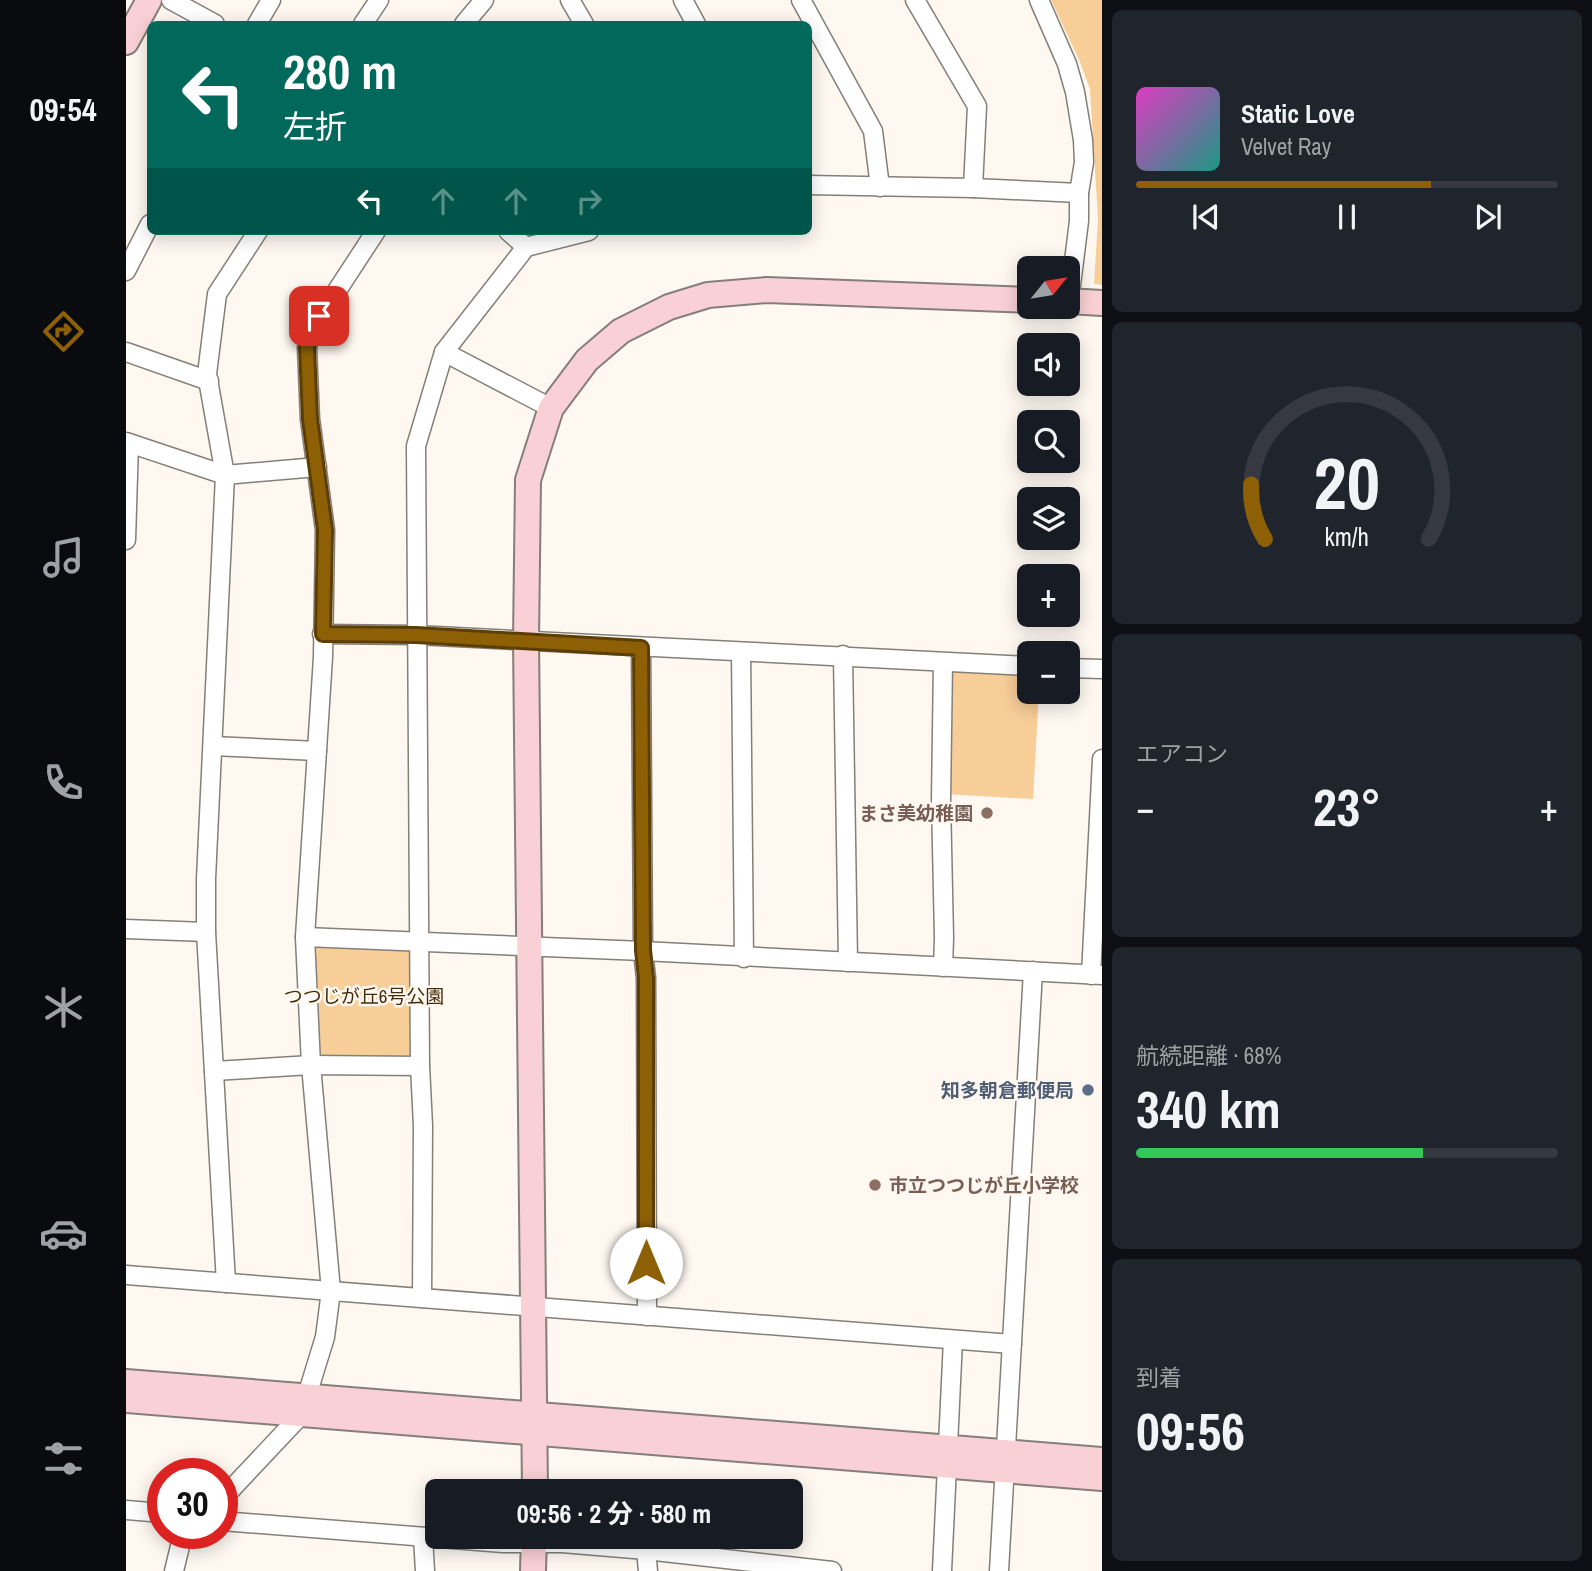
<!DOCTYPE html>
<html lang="ja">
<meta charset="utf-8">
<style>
body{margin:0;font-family:"Archivo Narrow","Noto Sans JP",sans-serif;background:#20242c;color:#f1f3f6;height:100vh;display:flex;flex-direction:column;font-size:26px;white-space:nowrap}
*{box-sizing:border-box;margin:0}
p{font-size:23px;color:#9ea1a6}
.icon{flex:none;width:38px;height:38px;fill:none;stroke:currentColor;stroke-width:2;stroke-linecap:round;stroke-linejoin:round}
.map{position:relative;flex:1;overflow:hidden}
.drawer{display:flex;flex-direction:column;gap:10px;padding:10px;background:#0d0f14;width:490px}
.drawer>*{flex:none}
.hud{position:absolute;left:21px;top:21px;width:665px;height:214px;border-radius:10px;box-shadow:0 4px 18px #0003;background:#00695c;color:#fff;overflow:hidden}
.needle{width:46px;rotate:60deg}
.controls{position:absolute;left:891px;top:256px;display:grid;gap:14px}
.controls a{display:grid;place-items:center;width:63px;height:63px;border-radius:10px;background:#171b24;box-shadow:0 4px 18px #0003;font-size:35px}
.speed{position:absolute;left:21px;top:1458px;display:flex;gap:14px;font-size:35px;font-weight:700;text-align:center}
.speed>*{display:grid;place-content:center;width:91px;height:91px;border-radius:50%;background:#171b24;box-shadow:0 4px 18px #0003;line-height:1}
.speed .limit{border:10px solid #d22;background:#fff;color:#111}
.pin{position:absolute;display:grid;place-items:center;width:60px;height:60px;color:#fff;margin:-30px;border-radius:14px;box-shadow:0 4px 10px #0006}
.me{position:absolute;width:77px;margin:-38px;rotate:0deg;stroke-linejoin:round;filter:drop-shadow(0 0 5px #0008)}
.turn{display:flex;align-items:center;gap:24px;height:147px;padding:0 21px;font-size:32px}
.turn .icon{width:91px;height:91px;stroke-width:2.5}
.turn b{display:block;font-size:49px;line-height:60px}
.lanes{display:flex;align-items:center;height:66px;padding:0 21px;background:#0003;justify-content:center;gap:35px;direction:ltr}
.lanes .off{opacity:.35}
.big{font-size:52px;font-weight:700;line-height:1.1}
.drawer .card{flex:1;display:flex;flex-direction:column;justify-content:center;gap:10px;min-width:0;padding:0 24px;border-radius:10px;background:#20242c}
.drawer .dial{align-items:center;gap:0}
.dial svg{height:182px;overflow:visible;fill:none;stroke:#363941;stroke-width:7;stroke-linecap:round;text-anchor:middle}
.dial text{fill:#f1f3f6;stroke:none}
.song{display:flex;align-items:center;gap:21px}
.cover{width:84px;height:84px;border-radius:10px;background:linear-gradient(135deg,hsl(310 70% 55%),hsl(170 70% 35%))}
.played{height:7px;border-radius:4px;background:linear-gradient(90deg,#8d6006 70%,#363941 70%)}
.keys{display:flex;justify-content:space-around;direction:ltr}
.heat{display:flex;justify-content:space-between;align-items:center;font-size:38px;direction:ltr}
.charge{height:10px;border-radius:5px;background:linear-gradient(90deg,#34c759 68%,#363941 0)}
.trip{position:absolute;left:299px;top:1479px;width:378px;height:70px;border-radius:10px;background:#171b24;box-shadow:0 4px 18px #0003;font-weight:700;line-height:70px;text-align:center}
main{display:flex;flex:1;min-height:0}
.menu{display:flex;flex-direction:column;width:126px;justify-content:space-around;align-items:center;background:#090b0e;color:#9ea1a6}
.menu .icon{width:49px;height:49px}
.menu .active{color:#8d6006}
.menu b{font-size:32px;color:#f1f3f6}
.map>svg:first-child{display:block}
</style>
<main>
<nav class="menu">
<b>09:54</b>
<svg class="icon active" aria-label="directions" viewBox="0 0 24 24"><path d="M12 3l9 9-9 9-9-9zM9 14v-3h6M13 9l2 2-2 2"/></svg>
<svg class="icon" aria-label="music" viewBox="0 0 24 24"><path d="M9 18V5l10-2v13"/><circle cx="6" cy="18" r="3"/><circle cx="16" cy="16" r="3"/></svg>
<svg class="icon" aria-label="phone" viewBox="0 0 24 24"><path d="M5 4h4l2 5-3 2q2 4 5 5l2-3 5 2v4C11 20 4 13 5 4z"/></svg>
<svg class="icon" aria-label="climate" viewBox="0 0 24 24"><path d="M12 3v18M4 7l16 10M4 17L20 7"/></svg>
<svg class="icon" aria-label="car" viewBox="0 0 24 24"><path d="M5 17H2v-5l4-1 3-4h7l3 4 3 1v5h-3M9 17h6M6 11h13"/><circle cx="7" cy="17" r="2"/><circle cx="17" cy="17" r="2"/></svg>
<svg class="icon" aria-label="filters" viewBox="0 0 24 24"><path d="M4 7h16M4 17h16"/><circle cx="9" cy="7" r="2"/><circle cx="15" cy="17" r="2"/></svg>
</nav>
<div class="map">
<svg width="976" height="1571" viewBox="0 0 976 1571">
<rect width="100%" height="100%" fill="#fef8f1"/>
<g fill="#f7cd98">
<path d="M 925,0 L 976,0 L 976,285 L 968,284 L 972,219 L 964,89 L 954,62 Z"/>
<path d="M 822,671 L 903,676 L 903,691 L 913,691 L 907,799 L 819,794 Z"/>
<path d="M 192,944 L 281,950 L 286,955 L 286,1059 L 194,1060 L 187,949 Z"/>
</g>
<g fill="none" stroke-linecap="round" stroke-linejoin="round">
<g stroke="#847f79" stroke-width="21">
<g id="street">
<path d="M 45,0 L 89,24"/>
<path d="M 444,0 L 458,24"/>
<path d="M 557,0 L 570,24"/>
<path d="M 675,0 L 747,131 L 754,187"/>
<path d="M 789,0 L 851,106 L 847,188"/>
<path d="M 913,0 L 941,64 L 949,92 L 957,140 L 958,162 L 953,193 L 953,221 L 943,301"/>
<path d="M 131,24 L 145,0"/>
<path d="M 237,24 L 253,0"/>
<path d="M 338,24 L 358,0"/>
<path d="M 682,185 L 847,188 L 953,193"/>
<path d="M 382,231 L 400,247"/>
<path d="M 0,271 L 24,224"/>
<path d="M 0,352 L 83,381"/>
<path d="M 318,352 L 425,408"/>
<path d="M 0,442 L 99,475 L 191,467"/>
<path d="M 0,540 L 3,443"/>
<path d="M 196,634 L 290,635 L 903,666"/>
<path d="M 515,647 L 517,951 L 520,978 L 521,1316"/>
<path d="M 615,652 L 618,958"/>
<path d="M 717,655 L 722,962"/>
<path d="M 942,668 L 976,669"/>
<path d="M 87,746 L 191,751"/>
<path d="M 0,929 L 80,932"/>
<path d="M 179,937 L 517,951 L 976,975"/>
<path d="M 817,967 L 818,938 L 815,800 L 817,663"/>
<path d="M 965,975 L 976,759"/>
<path d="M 88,1071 L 185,1065 L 294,1066"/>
<path d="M 0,1275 L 886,1344"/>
<path d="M 100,1283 L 80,932 L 80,879 L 99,475 L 81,374 L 91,294 L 132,231"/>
<path d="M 296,1298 L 297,1126 L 294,1066 L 290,446 L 318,352 L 400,247 L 463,231"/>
<path d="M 96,1499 L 175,1415 L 199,1337 L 205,1291 L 185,1065 L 179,937 L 197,657 L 199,530 L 184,419 L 181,348 L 184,332 L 250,231"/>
<path d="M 0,1510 L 37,1513"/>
<path d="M 96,1521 L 377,1543 L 436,1543 L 520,1550 L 706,1571"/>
<path d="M 297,1537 L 299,1571"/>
<path d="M 520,1550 L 522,1571"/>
<path d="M 48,1571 L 55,1542 L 60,1533"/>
<path d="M 816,1571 L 827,1340"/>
<path d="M 873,1571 L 907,971"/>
</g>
</g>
<g stroke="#847f79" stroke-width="28">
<g id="secondary">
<path d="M 0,42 L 23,0"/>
<path d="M 942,301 L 976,303"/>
<path d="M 0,1382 L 976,1460"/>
<path d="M 0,1400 L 976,1478"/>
<path d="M 409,1491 L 400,640 L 402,480 L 425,408 L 461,360 L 495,331 L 543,307 L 582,295 L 641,290 L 903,300"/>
<path d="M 407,1571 L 408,1536"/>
</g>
</g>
<use href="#street" stroke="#fff" stroke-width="18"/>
<use href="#secondary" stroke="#f9d0d5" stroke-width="24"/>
</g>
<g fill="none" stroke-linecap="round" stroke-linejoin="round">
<g stroke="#5c3e04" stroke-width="18">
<path id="route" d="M 193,316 L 184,332 L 181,348 L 184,419 L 199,530 L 197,634 L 290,635 L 515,648 L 517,950 L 520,978 L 520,1263"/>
</g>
<use href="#route" stroke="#8d6006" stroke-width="12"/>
</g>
<g fill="#8d6e63" stroke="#fef8f1" stroke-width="2.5">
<circle cx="861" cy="813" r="7"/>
<circle cx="749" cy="1185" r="7"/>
</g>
<circle fill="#5c6f8a" stroke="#fef8f1" stroke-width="2.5" cx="962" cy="1090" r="7"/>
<g text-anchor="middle" stroke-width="5" stroke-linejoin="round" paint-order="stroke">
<g font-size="19" font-weight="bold" fill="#785e54" stroke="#fef8f1" text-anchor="end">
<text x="847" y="820">まさ美幼稚園</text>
<text x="763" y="1192" text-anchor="start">市立つつじが丘小学校</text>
</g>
<g font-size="19" fill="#442d0b" stroke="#fef8f1">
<text x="238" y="1003">つつじが丘6号公園</text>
</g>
<g font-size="19" font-weight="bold" fill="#4e5e75" stroke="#fef8f1" text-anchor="end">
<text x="948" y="1097">知多朝倉郵便局</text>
</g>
</g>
</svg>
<div class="controls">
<a><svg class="needle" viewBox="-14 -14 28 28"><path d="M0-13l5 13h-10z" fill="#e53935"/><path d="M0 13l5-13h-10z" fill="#9ea1a6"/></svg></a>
<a><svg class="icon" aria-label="sound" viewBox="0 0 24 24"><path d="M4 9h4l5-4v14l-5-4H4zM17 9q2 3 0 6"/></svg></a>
<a><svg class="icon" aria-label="search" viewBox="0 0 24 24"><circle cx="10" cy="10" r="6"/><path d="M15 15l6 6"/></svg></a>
<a><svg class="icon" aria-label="layers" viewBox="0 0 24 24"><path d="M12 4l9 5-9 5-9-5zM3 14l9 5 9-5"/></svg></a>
<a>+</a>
<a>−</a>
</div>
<div class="speed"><div class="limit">30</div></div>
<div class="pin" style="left:193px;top:316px;background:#d93025"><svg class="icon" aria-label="arrive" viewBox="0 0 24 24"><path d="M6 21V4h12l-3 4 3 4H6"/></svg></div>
<svg class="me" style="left:520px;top:1263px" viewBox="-20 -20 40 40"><circle r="19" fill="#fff"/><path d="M0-13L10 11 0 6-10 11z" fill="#8d6006"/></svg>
<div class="trip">09:56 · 2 分 · 580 m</div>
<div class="hud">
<div class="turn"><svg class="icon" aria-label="left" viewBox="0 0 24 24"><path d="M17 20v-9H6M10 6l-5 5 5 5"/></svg><div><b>280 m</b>左折</div></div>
<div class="lanes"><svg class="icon" aria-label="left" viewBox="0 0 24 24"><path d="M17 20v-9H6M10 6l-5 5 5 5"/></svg><svg class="icon off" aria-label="ahead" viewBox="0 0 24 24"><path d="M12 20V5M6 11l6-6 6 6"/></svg><svg class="icon off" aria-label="ahead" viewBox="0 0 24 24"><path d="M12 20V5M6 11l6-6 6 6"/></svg><svg class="icon off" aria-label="right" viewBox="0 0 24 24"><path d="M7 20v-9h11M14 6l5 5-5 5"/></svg></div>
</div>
</div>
<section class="drawer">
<div class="card">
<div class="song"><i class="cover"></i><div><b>Static Love</b><p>Velvet Ray</p></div></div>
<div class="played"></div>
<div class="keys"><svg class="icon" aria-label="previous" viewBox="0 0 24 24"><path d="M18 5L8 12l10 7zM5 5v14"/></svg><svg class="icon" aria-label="pause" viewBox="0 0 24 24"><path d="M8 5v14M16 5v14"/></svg><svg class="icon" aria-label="next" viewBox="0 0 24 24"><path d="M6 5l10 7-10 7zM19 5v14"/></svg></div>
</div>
<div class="card dial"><svg viewBox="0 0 100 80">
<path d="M14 69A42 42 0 1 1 86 69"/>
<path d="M14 69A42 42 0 0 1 8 45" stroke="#8d6006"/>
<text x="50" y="56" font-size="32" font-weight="700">20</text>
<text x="50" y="72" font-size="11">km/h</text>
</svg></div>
<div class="card"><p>エアコン</p>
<div class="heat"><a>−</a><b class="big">23°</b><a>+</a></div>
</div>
<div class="card"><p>航続距離 · 68%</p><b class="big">340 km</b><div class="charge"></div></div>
<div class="card"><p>到着</p><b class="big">09:56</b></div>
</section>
</main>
